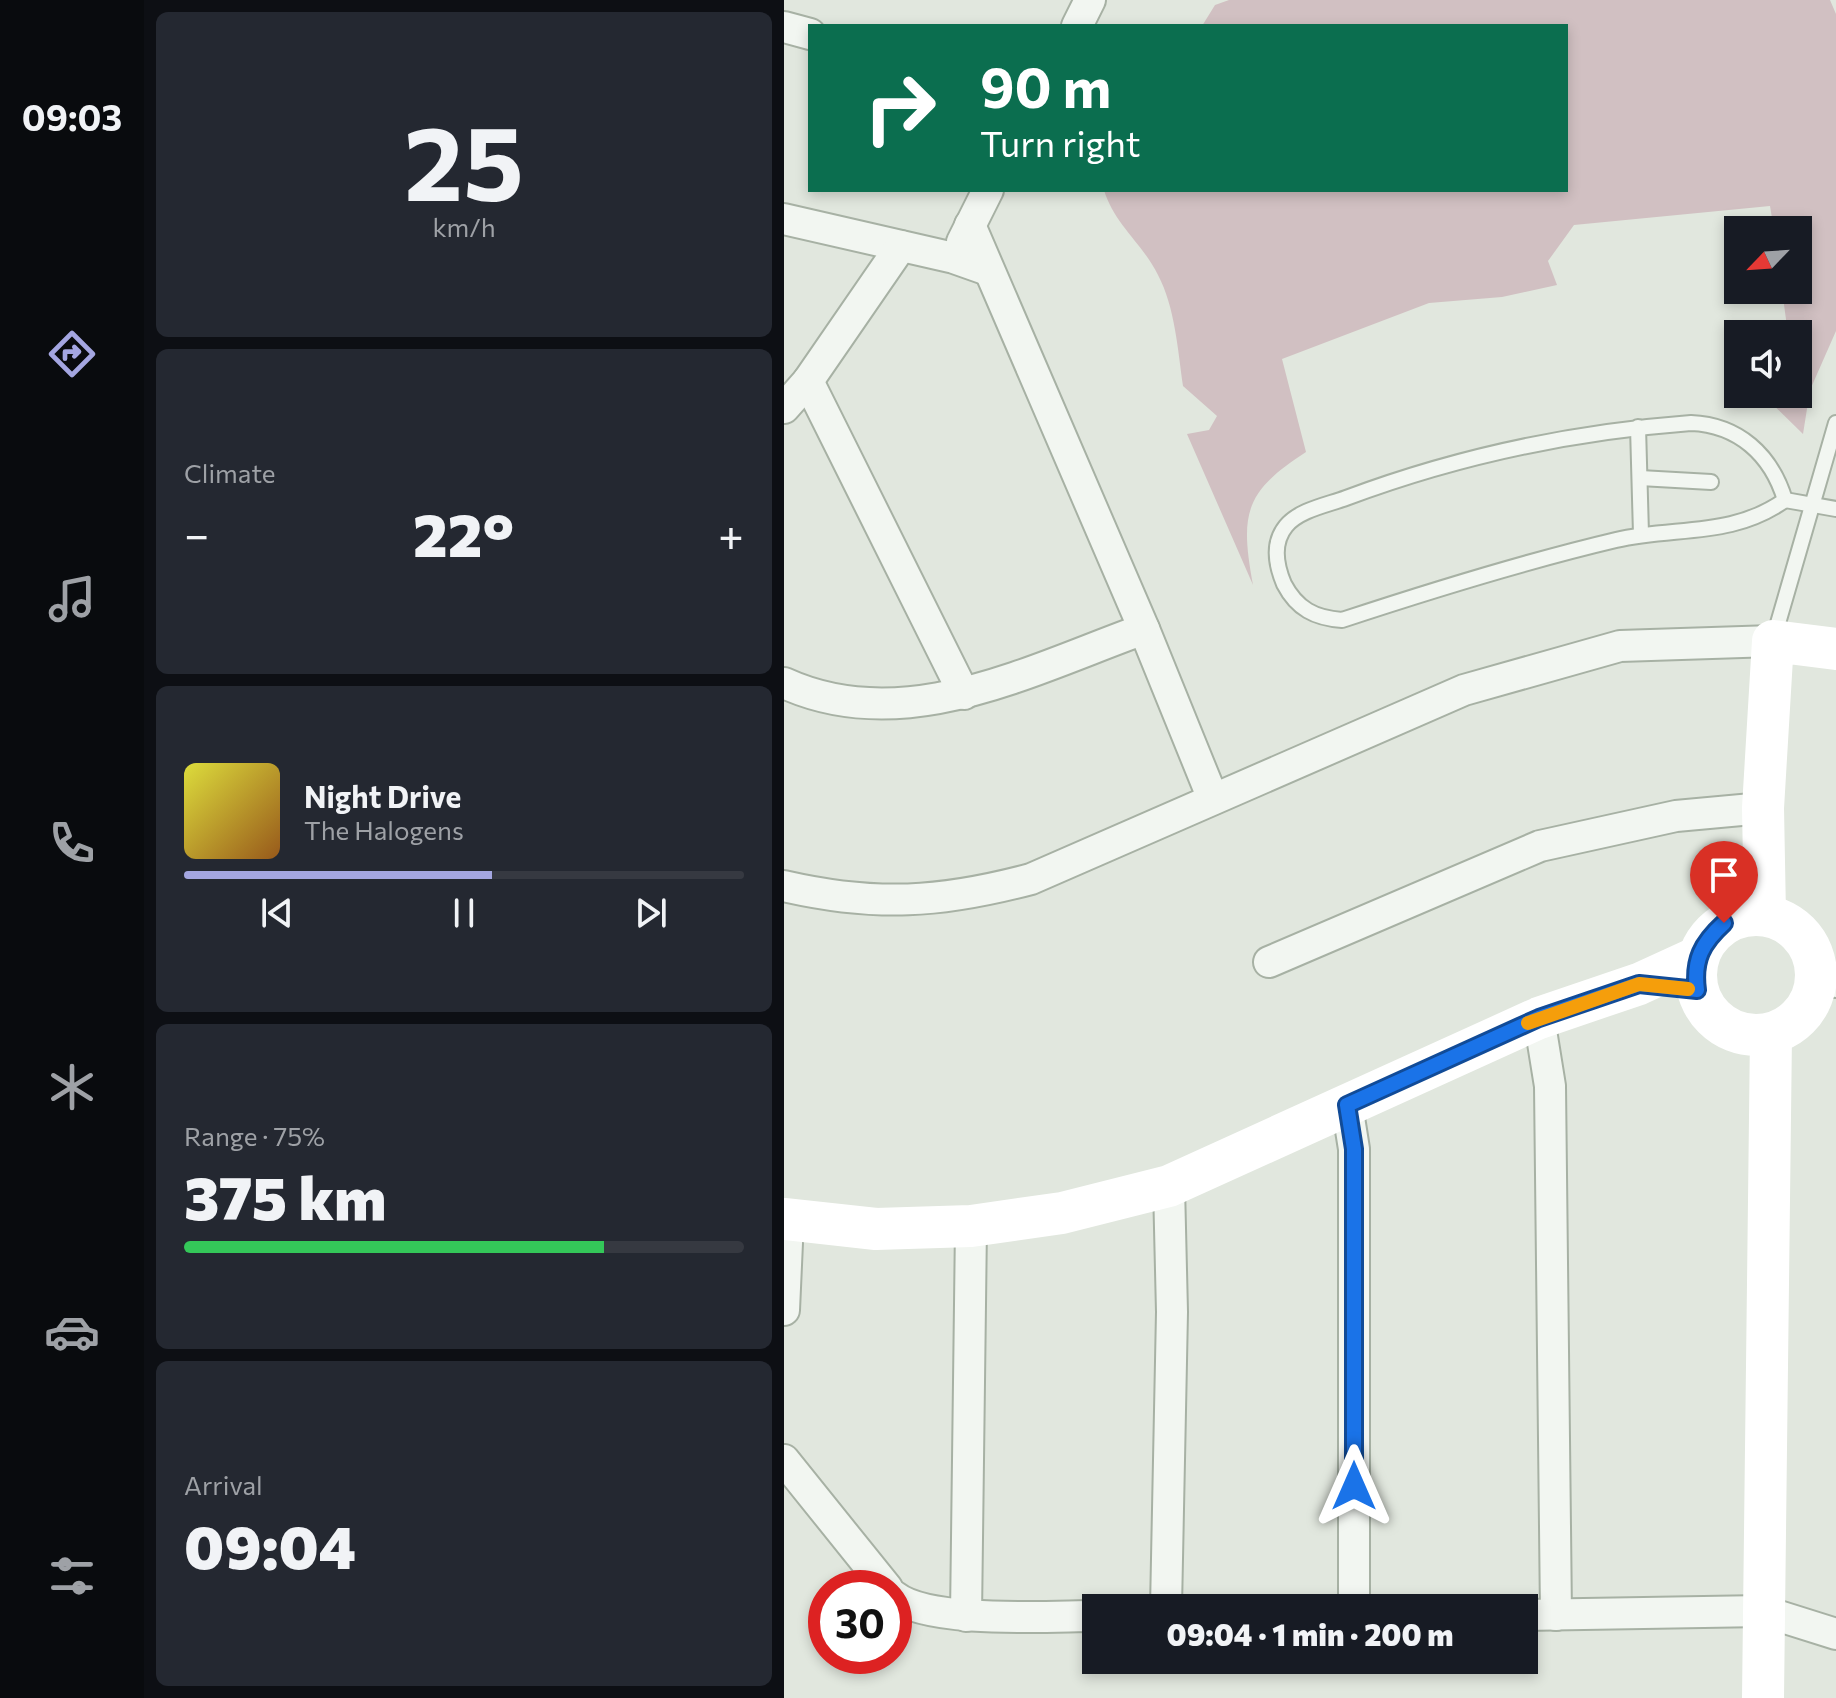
<!DOCTYPE html>
<meta charset="utf-8">
<style>
body{margin:0;font-family:Commissioner,sans-serif;background:#242831;color:#f1f3f6;height:100vh;display:flex;flex-direction:column;font-size:30px;white-space:nowrap}
*{box-sizing:border-box;margin:0}
p{font-size:26px;color:#9ea1a6}
.icon{flex:none;width:44px;height:44px;fill:none;stroke:currentColor;stroke-width:2;stroke-linecap:round;stroke-linejoin:round}
.map{position:relative;flex:1;overflow:hidden}
.sheet{display:flex;flex-direction:column;gap:12px;padding:12px;background:#0d0f14;width:640px}
.sheet>*{flex:none}
.banner{position:absolute;left:24px;top:24px;width:760px;height:168px;border-radius:0px;box-shadow:0 4px 12px #0003;background:#0b6e4f;color:#fff;overflow:hidden}
.needle{width:52px;rotate:245deg}
.buttons{position:absolute;left:940px;top:216px;display:grid;gap:16px}
.buttons a{display:grid;place-items:center;width:88px;height:88px;border-radius:0px;background:#171b24;box-shadow:0 4px 12px #0003;font-size:40px}
.speed{position:absolute;left:24px;top:1570px;display:flex;gap:16px;font-size:40px;font-weight:700;text-align:center}
.speed>*{display:grid;place-content:center;width:104px;height:104px;border-radius:50%;background:#171b24;box-shadow:0 4px 12px #0003;line-height:1}
.speed .limit{border:12px solid #d22;background:#fff;color:#111}
.pin{position:absolute;display:grid;place-items:center;width:68px;height:68px;color:#fff;margin:-82px -34px;border-radius:50% 50% 50% 0;rotate:-45deg;box-shadow:0 0 8px #0007}
.pin .icon{rotate:45deg}
.me{position:absolute;width:88px;margin:-44px;rotate:0deg;stroke-linejoin:round;filter:drop-shadow(0 0 6px #0008)}
.turn{display:flex;align-items:center;gap:28px;height:168px;padding:0 40px;font-size:36px}
.turn .icon{width:104px;height:104px;stroke-width:2.5}
.turn b{display:block;font-size:56px;line-height:68px}
.big{font-size:60px;font-weight:800;line-height:1.1}
.sheet .tile{flex:1;display:flex;flex-direction:column;justify-content:center;gap:12px;min-width:0;padding:0 28px;border-radius:12px;background:#242831}
.sheet .dial{align-items:center;gap:0}
.dial b{font-size:104px;line-height:1}
.song{display:flex;align-items:center;gap:24px}
.cover{width:96px;height:96px;border-radius:12px;background:linear-gradient(135deg,hsl(60 70% 55%),hsl(30 70% 35%))}
.played{height:8px;border-radius:4px;background:linear-gradient(90deg,#a4a6e1 55%,#363941 55%)}
.keys{display:flex;justify-content:space-around;direction:ltr}
.heat{display:flex;justify-content:space-between;align-items:center;font-size:44px;direction:ltr}
.charge{height:12px;border-radius:6px;background:linear-gradient(90deg,#34c759 75%,#363941 0)}
.trip{position:absolute;left:298px;top:1594px;width:456px;height:80px;border-radius:0px;background:#171b24;box-shadow:0 4px 12px #0003;font-weight:800;line-height:80px;text-align:center}
main{display:flex;flex:1;min-height:0}
.tabs{display:flex;flex-direction:column;width:144px;justify-content:space-around;align-items:center;background:#090b0e;color:#9ea1a6}
.tabs .icon{width:56px;height:56px}
.tabs .current{color:#a4a6e1}
.tabs b{font-size:36px;color:#f1f3f6}
.map>svg:first-child{display:block}
</style>
<main>
<nav class="tabs">
<b>09:03</b>
<svg class="icon current" aria-label="directions" viewBox="0 0 24 24"><path d="M12 3l9 9-9 9-9-9zM9 14v-3h6M13 9l2 2-2 2"/></svg>
<svg class="icon" aria-label="music" viewBox="0 0 24 24"><path d="M9 18V5l10-2v13"/><circle cx="6" cy="18" r="3"/><circle cx="16" cy="16" r="3"/></svg>
<svg class="icon" aria-label="phone" viewBox="0 0 24 24"><path d="M5 4h4l2 5-3 2q2 4 5 5l2-3 5 2v4C11 20 4 13 5 4z"/></svg>
<svg class="icon" aria-label="climate" viewBox="0 0 24 24"><path d="M12 3v18M4 7l16 10M4 17L20 7"/></svg>
<svg class="icon" aria-label="car" viewBox="0 0 24 24"><path d="M5 17H2v-5l4-1 3-4h7l3 4 3 1v5h-3M9 17h6M6 11h13"/><circle cx="7" cy="17" r="2"/><circle cx="17" cy="17" r="2"/></svg>
<svg class="icon" aria-label="filters" viewBox="0 0 24 24"><path d="M4 7h16M4 17h16"/><circle cx="9" cy="7" r="2"/><circle cx="15" cy="17" r="2"/></svg>
</nav>
<section class="sheet">
<div class="tile dial"><b>25</b><p>km/h</p></div>
<div class="tile"><p>Climate</p>
<div class="heat"><a>−</a><b class="big">22°</b><a>+</a></div>
</div>
<div class="tile">
<div class="song"><i class="cover"></i><div><b>Night Drive</b><p>The Halogens</p></div></div>
<div class="played"></div>
<div class="keys"><svg class="icon" aria-label="previous" viewBox="0 0 24 24"><path d="M18 5L8 12l10 7zM5 5v14"/></svg><svg class="icon" aria-label="pause" viewBox="0 0 24 24"><path d="M8 5v14M16 5v14"/></svg><svg class="icon" aria-label="next" viewBox="0 0 24 24"><path d="M6 5l10 7-10 7zM19 5v14"/></svg></div>
</div>
<div class="tile"><p>Range · 75%</p><b class="big">375 km</b><div class="charge"></div></div>
<div class="tile"><p>Arrival</p><b class="big">09:04</b></div>
</section>
<div class="map">
<svg width="1052" height="1698" viewBox="0 0 1052 1698">
<rect width="100%" height="100%" fill="#e1e7de"/>
<path fill="#d1c0c2" d="M 445,0 L 1046,0 L 1052,14 L 1052,331 L 1026,390 L 1019,434 L 978,394 L 1014,394 L 1014,334 L 1004,334 L 998,290 L 1014,290 L 1014,230 L 990,230 L 986,206 L 790,225 L 764,261 L 773,285 L 718,297 L 645,303 L 498,359 L 522,452 C 460,492 456,514 469,585 L 403,434 L 425,430 L 433,416 L 399,386 C 394,351 391,307 374,275 C 359,244 330,224 320,190 L 782,190 L 782,26 L 418,26 L 431,5 Z"/>
<g fill="none" stroke-linecap="round" stroke-linejoin="round">
<g stroke="#a7b1a4" stroke-width="18">
<g id="lane">
<path d="M 907,423 C 954,425 987,454 1001,500 C 947,538 893,526 832,540 C 739,562 649,590 558,620 C 531,618 513,609 500,584 C 492,565 488,543 502,526 C 515,510 543,505 562,498 C 674,456 788,432 907,423 Z"/>
<path d="M 854,427 L 857,534"/>
<path d="M 856,478 L 927,482"/>
<path d="M 1001,500 L 1052,509"/>
<path d="M 990,637 L 1052,423"/>
</g>
</g>
<g stroke="#a7b1a4" stroke-width="34">
<g id="street">
<path d="M 293,26 L 306,0"/>
<path d="M 0,27 L 26,34"/>
<path d="M 0,219 L 170,258 L 204,270"/>
<path d="M 186,225 L 360,629 L 429,799"/>
<path d="M 178,242 L 204,190"/>
<path d="M 24,381 L 180,694"/>
<path d="M 0,408 L 24,381 L 117,246"/>
<path d="M 0,683 C 120,738 246,670 360,629"/>
<path d="M 0,886 C 92,907 157,903 247,879 L 680,690 L 836,646 L 989,641"/>
<path d="M 485,962 L 756,846 L 892,816 L 979,808"/>
<path d="M 1032,977 L 1052,982"/>
<path d="M 755,1018 L 766,1086 L 772,1615"/>
<path d="M 563,1105 L 570,1149 L 570,1608"/>
<path d="M 0,1310 L 4,1220"/>
<path d="M 0,1460 L 103,1588"/>
<path d="M 110,1596 C 145,1624 265,1616 312,1616"/>
<path d="M 382,1608 L 388,1312 L 385,1186"/>
<path d="M 740,1615 L 979,1611 L 1052,1634"/>
<path d="M 182,1616 L 187,1226"/>
</g>
</g>
<use href="#lane" stroke="#f2f6f1" stroke-width="14"/>
<use href="#street" stroke="#f2f6f1" stroke-width="30"/>
<g stroke="#fff" stroke-width="42">
<path d="M 981,915 L 979,808 L 989,641 L 1052,649"/>
<circle cx="972" cy="975" r="60"/>
<path d="M 0,1219 L 92,1229 L 187,1226 L 278,1213 L 385,1186 L 755,1018 L 855,984 L 914,957"/>
<path d="M 979,1698 L 987,1034"/>
</g>
</g>
<g fill="none" stroke-linecap="round" stroke-linejoin="round">
<g stroke="#114b97" stroke-width="20">
<path id="route" d="M 570,1486 L 570,1149 L 563,1105 L 755,1018 L 855,984 L 913,990 C 909,960 918,943 940,923"/>
</g>
<use href="#route" stroke="#1a73e8" stroke-width="14"/>
<path stroke="#f59e0b" stroke-width="14" d="M 744,1023 L 855,984 L 904,989"/>
</g>
</svg>
<div class="buttons">
<a><svg class="needle" viewBox="-14 -14 28 28"><path d="M0-13l5 13h-10z" fill="#e53935"/><path d="M0 13l5-13h-10z" fill="#9ea1a6"/></svg></a>
<a><svg class="icon" aria-label="sound" viewBox="0 0 24 24"><path d="M4 9h4l5-4v14l-5-4H4zM17 9q2 3 0 6"/></svg></a>
</div>
<div class="speed"><div class="limit">30</div></div>
<div class="pin" style="left:940px;top:923px;background:#d93025"><svg class="icon" aria-label="arrive" viewBox="0 0 24 24"><path d="M6 21V4h12l-3 4 3 4H6"/></svg></div>
<svg class="me" style="left:570px;top:1486px" viewBox="-20 -20 40 40"><path d="M0-17L14 15 0 8-14 15z" fill="#1a73e8" stroke="#fff" stroke-width="4"/></svg>
<div class="trip">09:04 · 1 min · 200 m</div>
<div class="banner">
<div class="turn"><svg class="icon" aria-label="right" viewBox="0 0 24 24"><path d="M7 20v-9h11M14 6l5 5-5 5"/></svg><div><b>90 m</b>Turn right</div></div>
</div>
</div>
</main>
